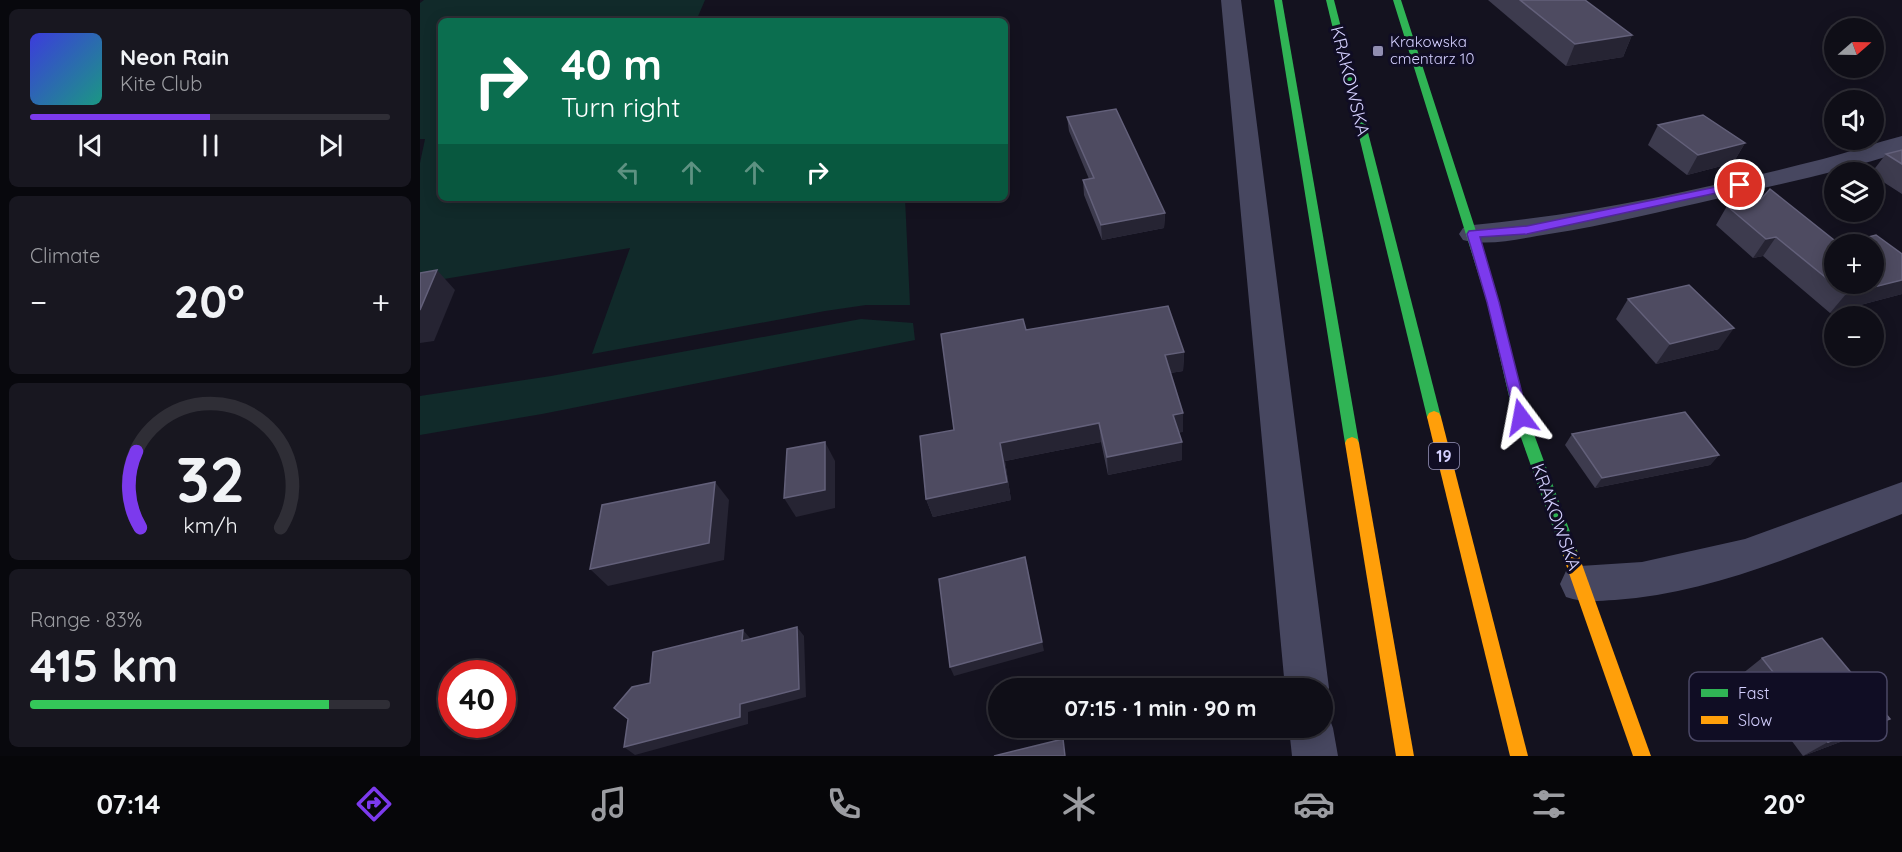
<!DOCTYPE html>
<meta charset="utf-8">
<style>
body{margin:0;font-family:Quicksand,sans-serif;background:#181720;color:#f1f3f6;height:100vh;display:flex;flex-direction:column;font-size:22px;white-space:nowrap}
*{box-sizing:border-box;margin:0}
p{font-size:20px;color:#9b9ca1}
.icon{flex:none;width:33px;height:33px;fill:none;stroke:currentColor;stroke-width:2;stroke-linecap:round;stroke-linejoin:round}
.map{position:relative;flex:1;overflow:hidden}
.sheet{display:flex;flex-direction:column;gap:9px;padding:9px;background:#08080d;width:420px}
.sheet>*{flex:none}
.guide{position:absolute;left:18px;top:18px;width:570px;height:183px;border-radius:9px;box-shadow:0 3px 15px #0003,0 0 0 2px #2f2e36;background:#0b6e4f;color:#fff;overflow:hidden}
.needle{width:39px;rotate:70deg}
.tools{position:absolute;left:1404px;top:18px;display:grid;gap:12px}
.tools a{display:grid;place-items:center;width:60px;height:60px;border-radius:50%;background:#0f0e17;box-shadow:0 3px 15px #0003,0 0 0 2px #2f2e36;font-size:30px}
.speed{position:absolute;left:18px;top:660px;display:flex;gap:12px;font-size:30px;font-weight:700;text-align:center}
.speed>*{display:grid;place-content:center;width:78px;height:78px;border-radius:50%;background:#0f0e17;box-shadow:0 3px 15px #0003,0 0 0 2px #2f2e36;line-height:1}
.speed .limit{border:9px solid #d22;background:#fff;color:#111}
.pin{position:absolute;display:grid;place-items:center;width:51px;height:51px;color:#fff;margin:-26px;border:3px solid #fff;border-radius:50%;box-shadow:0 2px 6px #0007}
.me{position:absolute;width:66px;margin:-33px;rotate:347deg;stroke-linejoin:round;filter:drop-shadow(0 0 4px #0008)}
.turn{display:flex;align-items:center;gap:21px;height:126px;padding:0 24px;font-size:27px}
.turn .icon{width:78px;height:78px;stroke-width:2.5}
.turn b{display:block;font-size:42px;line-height:51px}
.lanes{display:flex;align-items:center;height:57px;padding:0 24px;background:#0003;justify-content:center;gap:30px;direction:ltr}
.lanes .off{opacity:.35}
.big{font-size:45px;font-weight:700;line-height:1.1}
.sheet .tile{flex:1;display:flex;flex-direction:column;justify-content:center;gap:9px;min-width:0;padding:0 21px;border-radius:9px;background:#181720}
.sheet .dial{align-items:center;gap:0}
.dial svg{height:156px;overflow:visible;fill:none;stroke:#2f2e36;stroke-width:7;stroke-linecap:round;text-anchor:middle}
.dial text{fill:#f1f3f6;stroke:none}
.song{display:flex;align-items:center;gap:18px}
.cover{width:72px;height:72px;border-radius:9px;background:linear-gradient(135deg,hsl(240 70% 55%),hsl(170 70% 35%))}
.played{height:6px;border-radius:3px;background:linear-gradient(90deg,#7c3aed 50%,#2f2e36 50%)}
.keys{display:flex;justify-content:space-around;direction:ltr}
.heat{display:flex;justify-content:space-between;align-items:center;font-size:33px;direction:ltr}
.charge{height:9px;border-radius:4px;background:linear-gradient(90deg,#34c759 83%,#2f2e36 0)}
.trip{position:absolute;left:568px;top:678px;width:345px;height:60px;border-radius:30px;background:#0f0e17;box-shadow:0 3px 15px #0003,0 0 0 2px #2f2e36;font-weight:700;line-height:60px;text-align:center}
.tab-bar{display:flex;height:96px;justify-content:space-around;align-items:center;background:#060609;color:#9b9ca1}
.tab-bar .icon{width:42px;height:42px}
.tab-bar .selected{color:#7c3aed}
.tab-bar b{font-size:27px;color:#f1f3f6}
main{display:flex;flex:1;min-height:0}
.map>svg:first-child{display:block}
</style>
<main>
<section class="sheet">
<div class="tile">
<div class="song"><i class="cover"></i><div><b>Neon Rain</b><p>Kite Club</p></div></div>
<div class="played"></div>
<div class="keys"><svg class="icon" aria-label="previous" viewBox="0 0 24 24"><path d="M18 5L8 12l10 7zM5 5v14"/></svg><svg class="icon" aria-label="pause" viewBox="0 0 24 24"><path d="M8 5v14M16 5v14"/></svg><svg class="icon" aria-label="next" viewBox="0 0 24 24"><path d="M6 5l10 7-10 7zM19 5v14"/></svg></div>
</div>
<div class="tile"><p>Climate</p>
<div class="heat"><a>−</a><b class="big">20°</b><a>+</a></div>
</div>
<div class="tile dial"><svg viewBox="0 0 100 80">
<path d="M14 69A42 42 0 1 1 86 69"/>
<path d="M14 69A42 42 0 0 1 12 30" stroke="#7c3aed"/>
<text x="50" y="56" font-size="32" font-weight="700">32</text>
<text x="50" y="72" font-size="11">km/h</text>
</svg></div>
<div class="tile"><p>Range · 83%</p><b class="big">415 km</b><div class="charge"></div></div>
</section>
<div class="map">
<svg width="1482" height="756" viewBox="0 0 1482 756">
<rect width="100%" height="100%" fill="#14121f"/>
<g fill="#112a2a">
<path d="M 4,0 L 285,0 L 276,21 L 21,21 L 21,198 L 485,198 L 490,305 L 446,305 L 405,311 L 172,354 L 210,248 L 0,283 L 0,163 L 5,139 L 0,139 L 0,3 Z"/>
<path d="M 441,319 L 493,323 L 495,340 L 122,414 L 0,435 L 0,396 L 131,376 Z"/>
</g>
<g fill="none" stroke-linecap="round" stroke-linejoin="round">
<g fill="#474760" fill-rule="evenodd">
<path d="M 801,0 L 821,0 L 909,688 L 903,702 L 903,688 L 865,688 Z"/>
<path d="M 1482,136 L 1482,152 C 1422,171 1361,184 1300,198 C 1243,211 1187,225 1129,234 C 1103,238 1069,247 1043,240 L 1039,234 L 1043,228 L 1053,225 C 1171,214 1288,188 1403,159 C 1429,152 1455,143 1482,136 Z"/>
<path d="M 1482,482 L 1482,514 C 1390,549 1295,593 1195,600 C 1177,601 1163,603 1146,597 L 1140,584 L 1146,571 L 1160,566 L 1222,562 L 1325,539 Z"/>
<path d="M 903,711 L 907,712 L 913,728 L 918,756 L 872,756 L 869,728 L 903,728 Z"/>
</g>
<g fill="#30b455" fill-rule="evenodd">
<path d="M 854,0 L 862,0 L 939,443 L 937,447 L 932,449 L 927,447 L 925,443 Z"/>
<path d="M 906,0 L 914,0 L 1021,417 L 1019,421 L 1009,421 L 1007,417 Z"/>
<path d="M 973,0 L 981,0 L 1079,302 L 1108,418 L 1159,556 L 1157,561 L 1151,563 L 1145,561 L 1143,556 L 1094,418 L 1067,302 Z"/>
</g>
<g fill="#ff9f0a" fill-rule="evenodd">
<path d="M 1014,411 L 1019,413 L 1021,417 L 1108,756 L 1090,756 L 1007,417 L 1009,413 Z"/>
<path d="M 932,437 L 937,439 L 939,443 L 994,756 L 976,756 L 925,443 L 927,439 Z"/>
<path d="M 1151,549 L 1157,551 L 1159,556 L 1231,756 L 1213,756 L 1143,556 L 1145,551 Z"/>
</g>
</g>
<g fill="#3d3b4e">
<path d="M 1068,0 L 1165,0 L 1212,35 L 1203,57 L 1146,66 Z"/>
<path d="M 647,117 L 745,213 L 744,228 L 682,240 L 664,195 L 663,180 L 669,179 L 649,131 Z"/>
<path d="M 1238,125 L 1325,143 L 1313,163 L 1267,175 L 1228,145 Z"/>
<path d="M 1482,150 L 1482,194 L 1454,176 L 1454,172 L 1452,172 L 1466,154 Z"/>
<path d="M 1341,199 L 1419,244 L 1482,254 L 1482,294 L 1410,313 L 1343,256 L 1333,258 L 1296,225 L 1307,206 Z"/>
<path d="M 1208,299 L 1299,349 L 1236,364 L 1196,319 Z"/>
<path d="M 606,330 L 764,352 L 763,371 L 750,373 L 763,413 L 763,432 L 759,432 L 762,442 L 762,460 L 688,475 L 681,442 L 585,461 L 591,500 L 513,517 L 506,499 Z"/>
<path d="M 1152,434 L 1299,455 L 1290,465 L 1175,488 L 1145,445 Z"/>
<path d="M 1342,658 L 1470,719 L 1444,733 L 1383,756 L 1322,674 Z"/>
</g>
<g fill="#262433">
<path d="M 1212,35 L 1203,57 L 1146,66 L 1155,44 Z"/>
<path d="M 1325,143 L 1313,163 L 1267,175 L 1278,155 Z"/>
<path d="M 745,213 L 744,228 L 682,240 L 681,225 Z"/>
<path d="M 1356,237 L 1343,256 L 1333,258 L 1346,239 Z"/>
<path d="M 17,270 L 35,290 L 14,341 L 0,343 L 0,310 Z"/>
<path d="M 1482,280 L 1482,294 L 1410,313 L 1426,294 Z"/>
<path d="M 1314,328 L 1299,349 L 1236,364 L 1250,344 Z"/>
<path d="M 764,352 L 763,371 L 744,374 L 745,355 Z"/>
<path d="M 763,413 L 763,432 L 753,434 L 753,415 Z"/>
<path d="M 679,423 L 681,442 L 585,461 L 591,500 L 513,517 L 506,499 L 580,443 Z"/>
<path d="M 405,442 L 415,461 L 415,508 L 376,517 L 364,498 Z"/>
<path d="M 762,442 L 762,460 L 688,475 L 687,457 Z"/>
<path d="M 1299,455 L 1290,465 L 1175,488 L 1182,478 Z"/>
<path d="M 295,482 L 309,500 L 304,560 L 188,586 L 170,569 Z"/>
<path d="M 607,567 L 624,651 L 534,676 L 530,667 Z"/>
<path d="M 377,627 L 384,636 L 386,697 L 328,712 L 328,724 L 215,755 L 204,747 Z"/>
<path d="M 323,630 L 330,638 L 322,641 Z"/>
<path d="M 1470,719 L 1444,733 L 1383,756 L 1408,742 Z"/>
</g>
<g fill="#4e4b61" stroke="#63607a" stroke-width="1.5">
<path d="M 1100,0 L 1165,0 L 1212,35 L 1155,44 Z"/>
<path d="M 696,109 L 745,213 L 681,225 L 663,180 L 674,178 L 647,117 Z"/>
<path d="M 1283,115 L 1325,143 L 1278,155 L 1238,125 Z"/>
<path d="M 1482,150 L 1482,164 L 1466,154 Z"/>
<path d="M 1350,189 L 1419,244 L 1414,244 L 1414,284 L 1454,284 L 1454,244 L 1421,244 L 1456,235 L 1482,254 L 1482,280 L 1426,294 L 1356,237 L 1346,239 L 1307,206 L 1341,199 Z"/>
<path d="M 17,270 L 0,310 L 0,273 Z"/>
<path d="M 1269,285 L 1314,328 L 1250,344 L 1208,299 Z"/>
<path d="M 748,306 L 764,352 L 745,355 L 763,413 L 753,415 L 762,442 L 687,457 L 679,423 L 580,443 L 587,482 L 506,499 L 500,436 L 534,430 L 521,334 L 603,319 L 606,330 Z"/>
<path d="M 1265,412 L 1299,455 L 1182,478 L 1152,434 Z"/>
<path d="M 405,442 L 405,490 L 364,498 L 367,449 Z"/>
<path d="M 295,482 L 289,543 L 170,569 L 182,505 Z"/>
<path d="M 605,557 L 622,642 L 530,667 L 519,579 Z"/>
<path d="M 377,627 L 379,689 L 320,704 L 320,717 L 204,747 L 208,719 L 194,708 L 212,687 L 230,683 L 233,652 L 323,630 L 322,641 Z"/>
<path d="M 1402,638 L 1470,719 L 1408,742 L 1342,658 Z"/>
<path d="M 643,739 L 645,756 L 574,756 Z"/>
</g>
<path fill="#7c3aed" stroke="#51269a" stroke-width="1.5" d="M 1320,182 L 1326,185 L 1324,187 L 1107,234 L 1060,237 L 1079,302 L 1108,417 L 1106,421 L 1096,421 L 1067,302 L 1047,234 L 1049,231 L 1107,226 Z"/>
<rect fill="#918eb1" stroke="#100d24" stroke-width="2" x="952" y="45" width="12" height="12" rx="3"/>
<g text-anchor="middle" stroke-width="6" stroke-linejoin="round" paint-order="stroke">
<g font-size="15" fill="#d4d0ff" stroke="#100d24" text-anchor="start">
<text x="970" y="47">Krakowska<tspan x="970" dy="17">cmentarz 10</tspan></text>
</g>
<rect fill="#100d24" stroke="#9996bd" stroke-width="1.5" x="1009" y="443" width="30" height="26" rx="4.5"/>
<g font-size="16" font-weight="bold" fill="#d4d0ff">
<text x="1024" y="462">19</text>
</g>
<g font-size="18" fill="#d4d0ff" stroke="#100d24">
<text transform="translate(930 81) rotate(76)" y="6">KRAKOWSKA</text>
<text transform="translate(1136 517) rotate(70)" y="6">KRAKOWSKA</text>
</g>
</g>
<rect x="1269" y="672" width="198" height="69" rx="9" fill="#100d24" stroke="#4b4866" stroke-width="1.5"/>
<rect x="1281" y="689" width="27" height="8" fill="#30b455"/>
<rect x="1281" y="716" width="27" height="8" fill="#ff9f0a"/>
<g font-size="16" fill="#d4d0ff">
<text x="1318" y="699">Fast</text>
<text x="1318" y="726">Slow</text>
</g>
</svg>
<div class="tools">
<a><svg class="needle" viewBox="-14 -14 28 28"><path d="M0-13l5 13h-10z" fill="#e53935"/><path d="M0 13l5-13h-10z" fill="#9b9ca1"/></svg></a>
<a><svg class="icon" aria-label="sound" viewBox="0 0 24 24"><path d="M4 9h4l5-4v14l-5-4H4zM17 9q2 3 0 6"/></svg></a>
<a><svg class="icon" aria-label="layers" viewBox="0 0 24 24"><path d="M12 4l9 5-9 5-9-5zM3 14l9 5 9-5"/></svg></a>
<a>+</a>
<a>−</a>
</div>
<div class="speed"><div class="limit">40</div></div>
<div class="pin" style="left:1320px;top:185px;background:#d93025"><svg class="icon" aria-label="arrive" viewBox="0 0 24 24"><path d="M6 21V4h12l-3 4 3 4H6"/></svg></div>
<svg class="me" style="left:1101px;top:417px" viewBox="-20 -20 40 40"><path d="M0-17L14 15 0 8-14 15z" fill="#7c3aed" stroke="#fff" stroke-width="4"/></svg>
<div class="trip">07:15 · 1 min · 90 m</div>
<div class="guide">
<div class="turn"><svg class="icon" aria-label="right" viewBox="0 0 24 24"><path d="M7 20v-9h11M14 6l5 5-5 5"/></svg><div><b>40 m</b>Turn right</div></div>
<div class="lanes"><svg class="icon off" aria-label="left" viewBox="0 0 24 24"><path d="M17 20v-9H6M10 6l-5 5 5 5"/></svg><svg class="icon off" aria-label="ahead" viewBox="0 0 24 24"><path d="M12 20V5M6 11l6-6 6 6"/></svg><svg class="icon off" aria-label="ahead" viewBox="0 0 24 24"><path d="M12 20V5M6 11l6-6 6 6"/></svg><svg class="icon" aria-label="right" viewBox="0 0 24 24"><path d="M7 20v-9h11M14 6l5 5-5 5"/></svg></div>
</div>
</div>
</main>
<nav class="tab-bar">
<b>07:14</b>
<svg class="icon selected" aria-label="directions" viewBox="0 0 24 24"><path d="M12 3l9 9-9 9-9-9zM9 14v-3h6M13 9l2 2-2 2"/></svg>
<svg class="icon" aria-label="music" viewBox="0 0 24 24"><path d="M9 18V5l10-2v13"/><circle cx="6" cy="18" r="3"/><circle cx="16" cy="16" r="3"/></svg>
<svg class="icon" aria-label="phone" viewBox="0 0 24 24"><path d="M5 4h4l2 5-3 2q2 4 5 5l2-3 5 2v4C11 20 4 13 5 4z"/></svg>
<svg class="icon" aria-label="climate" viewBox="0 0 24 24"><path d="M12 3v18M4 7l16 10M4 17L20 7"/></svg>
<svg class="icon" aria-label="car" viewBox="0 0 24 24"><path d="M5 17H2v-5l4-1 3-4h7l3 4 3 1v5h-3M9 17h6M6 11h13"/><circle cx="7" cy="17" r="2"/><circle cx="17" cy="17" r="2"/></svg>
<svg class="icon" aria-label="filters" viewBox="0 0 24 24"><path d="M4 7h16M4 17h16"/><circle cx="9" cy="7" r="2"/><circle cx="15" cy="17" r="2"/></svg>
<b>20°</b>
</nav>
